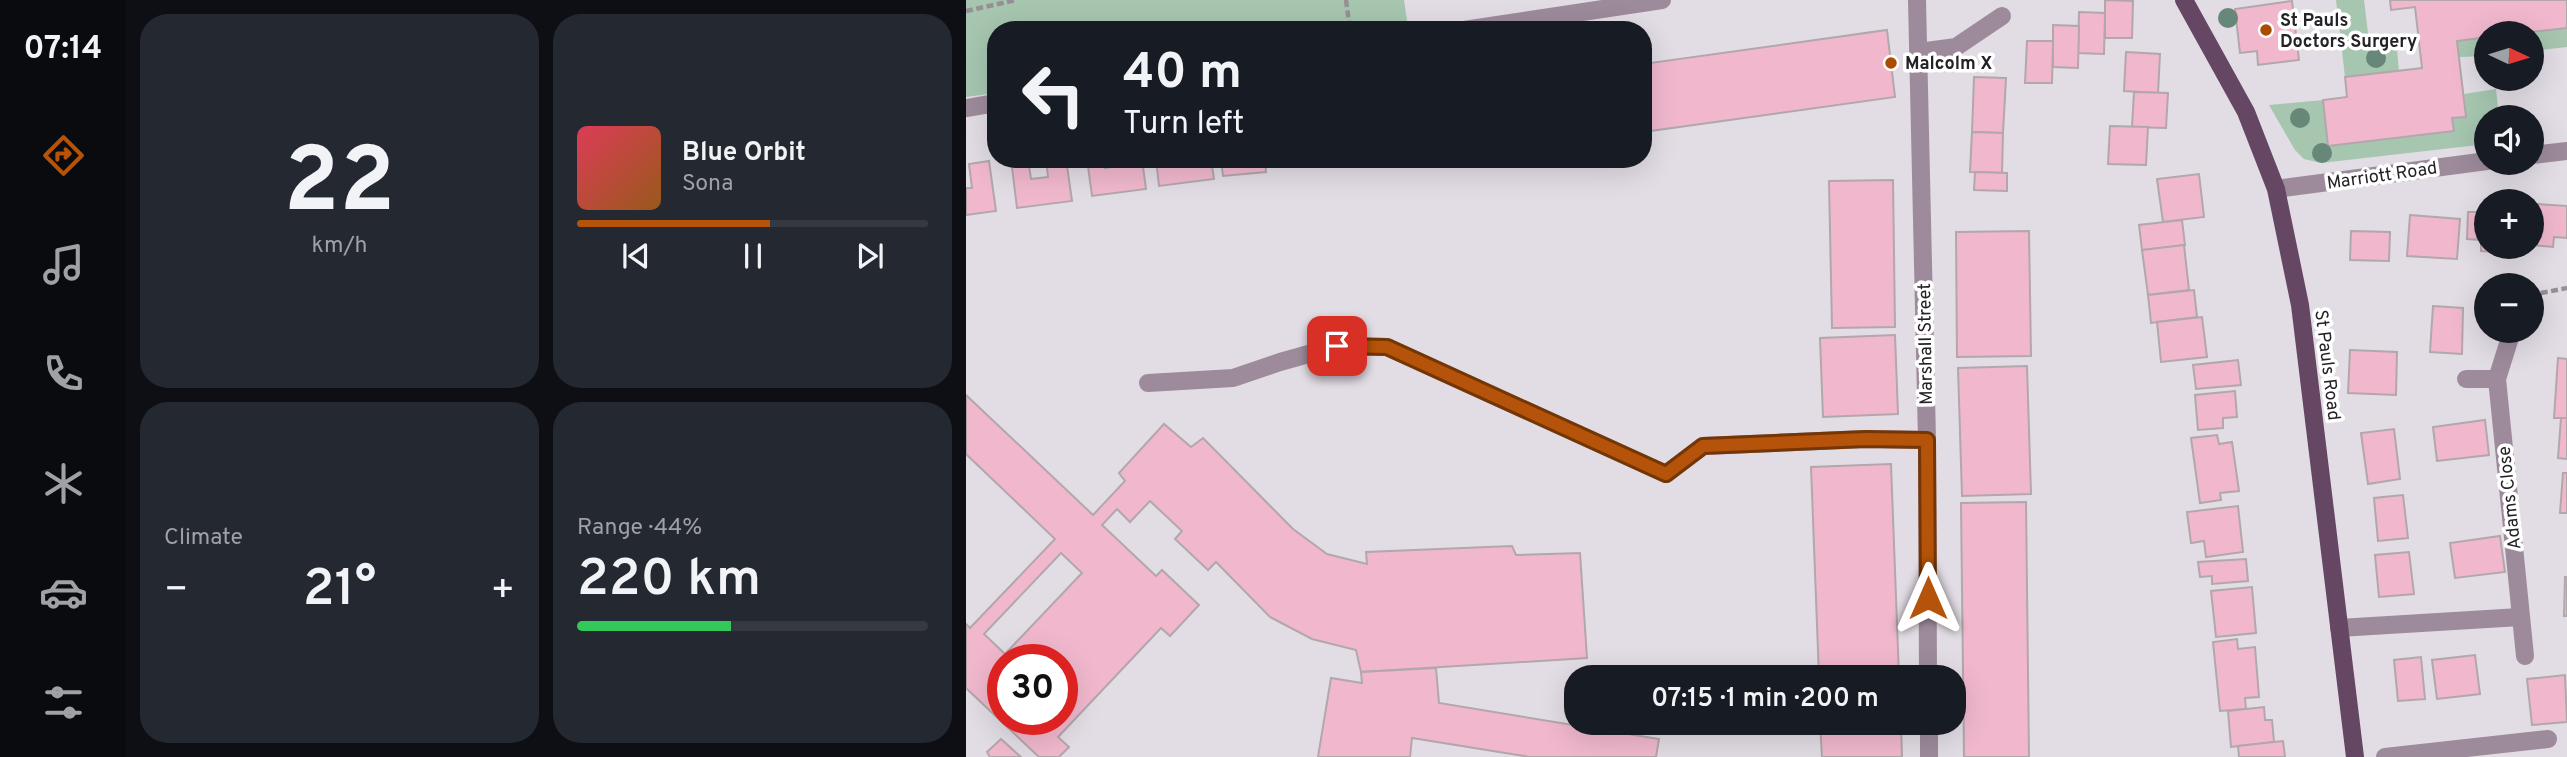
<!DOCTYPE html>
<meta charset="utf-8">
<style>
body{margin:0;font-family:Overpass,sans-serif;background:#242831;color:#f1f3f6;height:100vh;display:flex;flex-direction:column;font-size:26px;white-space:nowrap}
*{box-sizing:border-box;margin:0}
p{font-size:23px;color:#9ea1a6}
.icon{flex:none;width:38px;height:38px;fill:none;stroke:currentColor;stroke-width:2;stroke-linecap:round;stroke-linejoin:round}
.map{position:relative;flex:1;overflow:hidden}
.sheet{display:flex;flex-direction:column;gap:14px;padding:14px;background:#0d0f14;width:840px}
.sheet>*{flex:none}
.banner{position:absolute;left:21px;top:21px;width:665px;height:147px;border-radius:28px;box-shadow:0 7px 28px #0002;background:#171b24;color:#f1f3f6;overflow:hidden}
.needle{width:46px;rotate:94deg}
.buttons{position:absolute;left:1508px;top:21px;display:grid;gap:14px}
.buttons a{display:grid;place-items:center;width:70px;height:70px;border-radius:50%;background:#171b24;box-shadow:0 7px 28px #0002;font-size:35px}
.speed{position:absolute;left:21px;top:644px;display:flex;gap:14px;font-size:35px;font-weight:700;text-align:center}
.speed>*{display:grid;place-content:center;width:91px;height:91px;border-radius:50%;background:#171b24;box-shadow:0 7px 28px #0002;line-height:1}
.speed .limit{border:10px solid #d22;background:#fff;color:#111}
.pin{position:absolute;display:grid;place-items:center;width:60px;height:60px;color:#fff;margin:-30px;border-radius:14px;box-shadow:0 4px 10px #0006}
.me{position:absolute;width:77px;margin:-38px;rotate:0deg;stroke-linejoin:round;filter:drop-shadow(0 0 5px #0008)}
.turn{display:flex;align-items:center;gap:24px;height:147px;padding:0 21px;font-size:32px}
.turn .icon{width:91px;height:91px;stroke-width:2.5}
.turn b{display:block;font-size:49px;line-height:60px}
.big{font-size:52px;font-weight:600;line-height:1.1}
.sheet .widget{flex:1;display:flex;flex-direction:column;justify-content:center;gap:10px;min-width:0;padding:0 24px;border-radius:28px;background:#242831}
.sheet .dial{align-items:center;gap:0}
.dial b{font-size:91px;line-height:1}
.song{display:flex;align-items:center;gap:21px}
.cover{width:84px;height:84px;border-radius:10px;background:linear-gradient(135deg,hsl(350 70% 55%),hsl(30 70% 35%))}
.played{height:7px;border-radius:4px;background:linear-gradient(90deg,#b45309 55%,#363941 55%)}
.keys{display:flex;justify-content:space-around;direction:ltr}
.heat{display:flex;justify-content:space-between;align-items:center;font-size:38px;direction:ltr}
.charge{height:10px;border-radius:5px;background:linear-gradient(90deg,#34c759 44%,#363941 0)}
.sheet .tiles{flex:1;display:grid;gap:14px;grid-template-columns:repeat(2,1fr)}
.trip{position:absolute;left:598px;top:665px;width:402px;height:70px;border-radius:28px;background:#171b24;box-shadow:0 7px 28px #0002;font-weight:600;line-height:70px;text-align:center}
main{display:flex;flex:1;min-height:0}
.tab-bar{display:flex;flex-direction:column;width:126px;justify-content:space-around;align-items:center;background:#090b0e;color:#9ea1a6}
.tab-bar .icon{width:49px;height:49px}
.tab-bar .selected{color:#b45309}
.tab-bar b{font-size:32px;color:#f1f3f6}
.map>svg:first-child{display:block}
</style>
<main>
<nav class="tab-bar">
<b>07:14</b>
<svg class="icon selected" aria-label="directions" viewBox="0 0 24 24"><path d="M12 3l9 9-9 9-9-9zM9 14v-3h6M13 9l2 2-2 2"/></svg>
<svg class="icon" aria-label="music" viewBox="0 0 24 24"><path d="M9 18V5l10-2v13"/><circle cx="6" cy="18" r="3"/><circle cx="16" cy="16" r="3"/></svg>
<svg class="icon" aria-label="phone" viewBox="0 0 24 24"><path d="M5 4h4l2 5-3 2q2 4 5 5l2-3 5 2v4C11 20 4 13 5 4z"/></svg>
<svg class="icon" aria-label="climate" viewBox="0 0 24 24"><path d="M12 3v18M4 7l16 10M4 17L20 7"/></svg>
<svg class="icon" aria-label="car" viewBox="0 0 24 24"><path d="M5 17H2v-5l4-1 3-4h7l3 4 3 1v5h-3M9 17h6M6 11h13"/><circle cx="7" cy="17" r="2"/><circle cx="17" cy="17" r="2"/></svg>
<svg class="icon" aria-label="filters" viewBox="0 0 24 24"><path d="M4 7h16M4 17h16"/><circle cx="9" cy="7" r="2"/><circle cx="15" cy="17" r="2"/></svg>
</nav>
<section class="sheet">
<div class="tiles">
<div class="widget dial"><b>22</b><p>km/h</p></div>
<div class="widget">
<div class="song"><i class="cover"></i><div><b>Blue Orbit</b><p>Sona</p></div></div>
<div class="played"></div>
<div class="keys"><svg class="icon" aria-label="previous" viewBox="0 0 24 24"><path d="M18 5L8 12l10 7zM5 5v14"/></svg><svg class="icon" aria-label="pause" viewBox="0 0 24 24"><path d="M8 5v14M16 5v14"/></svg><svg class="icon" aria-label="next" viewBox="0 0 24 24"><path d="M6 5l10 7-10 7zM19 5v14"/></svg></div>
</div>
<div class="widget"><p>Climate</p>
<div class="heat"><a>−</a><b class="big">21°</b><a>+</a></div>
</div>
<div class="widget"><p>Range · 44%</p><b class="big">220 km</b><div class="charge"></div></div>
</div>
</section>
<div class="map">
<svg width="1601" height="757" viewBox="0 0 1601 757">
<rect width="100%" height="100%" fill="#e2dce4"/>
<g fill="#a6c6b0">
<path d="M 0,0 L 438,0 L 442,27 L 423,30 L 30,30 L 30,93 L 0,97 Z"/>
<path d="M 1370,0 L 1398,0 L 1403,41 L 1430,38 L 1433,71 L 1379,77 Z"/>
<path d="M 1601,28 L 1601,47 L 1566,51 L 1566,33 L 1555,33 Z"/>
<path d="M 1521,37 L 1521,56 L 1493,57 L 1491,41 Z"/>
<path d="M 1530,89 L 1533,117 L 1521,117 L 1521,144 L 1355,163 L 1338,159 L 1329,150 L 1303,105 L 1357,100 L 1363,146 L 1487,131 L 1486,118 L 1500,116 L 1498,94 Z"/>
</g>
<g fill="#f1b8cd" stroke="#b2a7ab" stroke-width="2" fill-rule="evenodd">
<path d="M 1139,0 L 1167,1 L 1166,38 L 1139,38 Z"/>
<path d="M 1424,0 L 1601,0 L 1601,28 L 1555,33 L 1521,33 L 1521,37 L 1491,41 L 1500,117 L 1486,118 L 1488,131 L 1362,146 L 1357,100 L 1381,97 L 1379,77 L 1456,68 L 1449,7 L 1425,10 Z"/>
<path d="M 1326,1 L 1333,60 L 1292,65 L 1291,51 L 1274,53 L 1269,9 Z"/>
<path d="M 1113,12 L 1139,13 L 1138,54 L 1112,53 Z"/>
<path d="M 1087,25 L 1113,26 L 1112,68 L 1087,67 Z"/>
<path d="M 921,30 L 929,97 L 677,132 L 677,64 Z"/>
<path d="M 1061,41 L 1087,41 L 1086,83 L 1059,83 Z"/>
<path d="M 1160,52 L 1194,54 L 1192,93 L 1158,91 Z"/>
<path d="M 1008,77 L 1040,78 L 1037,133 L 1006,132 Z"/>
<path d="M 1168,92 L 1202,93 L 1200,128 L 1166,127 Z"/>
<path d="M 1144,126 L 1182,127 L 1180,165 L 1142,164 Z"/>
<path d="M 1006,132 L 1037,133 L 1036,173 L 1004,172 Z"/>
<path d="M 45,159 L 62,159 L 65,179 L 82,177 L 80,159 L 100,159 L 106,201 L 51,208 Z"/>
<path d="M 121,159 L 138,159 L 139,168 L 157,165 L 156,159 L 176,159 L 180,189 L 126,196 Z"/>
<path d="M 190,159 L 245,159 L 248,179 L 193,186 Z"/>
<path d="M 255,159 L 299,159 L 300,172 L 257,176 Z"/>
<path d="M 318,159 L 376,159 L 318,165 Z"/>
<path d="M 23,161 L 30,211 L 0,215 L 0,188 L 6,188 L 3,164 Z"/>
<path d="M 1009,172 L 1041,173 L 1041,191 L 1008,190 Z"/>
<path d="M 1233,174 L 1238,217 L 1197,222 L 1191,179 Z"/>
<path d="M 927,180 L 929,327 L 866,328 L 863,181 Z"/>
<path d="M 1571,204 L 1601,206 L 1601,238 L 1588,237 L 1587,247 L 1567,245 Z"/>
<path d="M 1502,212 L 1521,212 L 1521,247 L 1532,247 L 1532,252 L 1515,251 L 1515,240 L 1501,239 Z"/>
<path d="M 1444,215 L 1494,219 L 1491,259 L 1441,256 Z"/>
<path d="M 1216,220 L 1219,245 L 1176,250 L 1173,225 Z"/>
<path d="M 1063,231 L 1065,356 L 991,357 L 990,232 Z"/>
<path d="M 1385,231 L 1424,232 L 1423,261 L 1384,260 Z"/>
<path d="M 1218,245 L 1223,290 L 1182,295 L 1176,250 Z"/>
<path d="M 1228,290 L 1231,317 L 1185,323 L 1182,295 Z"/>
<path d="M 1467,306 L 1497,308 L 1496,354 L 1464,352 Z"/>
<path d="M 1236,317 L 1241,357 L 1195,362 L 1191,322 Z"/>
<path d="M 929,335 L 932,414 L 857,417 L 854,338 Z"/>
<path d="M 1384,350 L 1431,352 L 1430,395 L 1382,393 Z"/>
<path d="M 1592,358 L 1601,359 L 1601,418 L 1588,418 Z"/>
<path d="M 1272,360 L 1275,385 L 1230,389 L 1227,365 Z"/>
<path d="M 1061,366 L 1065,494 L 996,496 L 992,368 Z"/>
<path d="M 1269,391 L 1271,417 L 1257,418 L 1257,428 L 1232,430 L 1229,395 Z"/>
<path d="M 0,395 L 127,515 L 159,481 L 153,473 L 198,424 L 225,447 L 237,438 L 327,529 L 361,554 L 401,564 L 400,552 L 546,546 L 550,555 L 614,553 L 621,658 L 395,672 L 390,650 L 346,639 L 304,617 L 250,562 L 242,570 L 209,539 L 216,531 L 184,501 L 164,522 L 151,509 L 136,525 L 190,576 L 196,570 L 233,605 L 204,636 L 195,628 L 92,737 L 103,747 L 93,757 L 73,757 L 0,688 L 0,624 L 4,628 L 89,539 L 0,454 ZM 95,553 L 116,573 L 39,654 L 18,634 ZM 37,660 L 96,660 L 96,719 L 37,719 Z"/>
<path d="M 1595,418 L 1601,418 L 1601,459 L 1592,458 Z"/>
<path d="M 1519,420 L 1523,455 L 1471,461 L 1467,427 Z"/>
<path d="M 1428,429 L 1434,479 L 1402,484 L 1395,433 Z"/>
<path d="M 1251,435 L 1253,444 L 1266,442 L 1273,491 L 1254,493 L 1255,500 L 1234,503 L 1225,438 Z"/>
<path d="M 925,464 L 933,677 L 853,677 L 845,467 Z"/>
<path d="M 1597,473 L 1601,473 L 1601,513 L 1594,513 Z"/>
<path d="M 1437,495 L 1442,538 L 1412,541 L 1408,498 Z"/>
<path d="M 1060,502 L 1063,757 L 998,757 L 995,503 Z"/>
<path d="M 1272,506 L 1277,552 L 1240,557 L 1238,541 L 1225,543 L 1221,512 Z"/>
<path d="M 1534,536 L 1539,572 L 1489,578 L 1484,543 Z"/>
<path d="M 1443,552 L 1448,594 L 1413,597 L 1409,555 Z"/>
<path d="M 1280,559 L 1282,581 L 1246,584 L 1246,576 L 1234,577 L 1232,562 Z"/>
<path d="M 1599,577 L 1601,577 L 1601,616 L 1598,616 Z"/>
<path d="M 1286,587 L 1290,633 L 1250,637 L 1245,591 Z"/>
<path d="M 1271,639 L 1272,649 L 1289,647 L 1293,697 L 1279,698 L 1280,709 L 1254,711 L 1247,642 Z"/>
<path d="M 1509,655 L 1514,694 L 1471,699 L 1466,660 Z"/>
<path d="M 1455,657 L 1459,699 L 1432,701 L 1428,660 Z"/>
<path d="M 470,668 L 473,703 L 693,739 L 690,757 L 564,757 L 446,738 L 444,757 L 352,757 L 365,678 L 396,683 L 395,672 Z"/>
<path d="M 1599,675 L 1601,722 L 1566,725 L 1561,679 Z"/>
<path d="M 1298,707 L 1299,720 L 1306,720 L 1308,742 L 1265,747 L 1262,711 Z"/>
<path d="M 854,723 L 935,723 L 936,757 L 856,757 Z"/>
<path d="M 35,739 L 55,757 L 24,757 L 21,752 Z"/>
<path d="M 1317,741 L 1319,757 L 1273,757 L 1272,746 Z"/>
</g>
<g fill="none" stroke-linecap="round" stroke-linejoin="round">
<g stroke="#949096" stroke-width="4.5" stroke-dasharray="7 3.5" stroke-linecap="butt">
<path d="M 380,0 L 384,30"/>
<path d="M 0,11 L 50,0"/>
<path d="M 1566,298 L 1570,294 L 1601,288"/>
</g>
<g stroke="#9d8b9b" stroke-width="18">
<path d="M 951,0 L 961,440 L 962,677"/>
<path d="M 498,30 L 696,0"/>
<path d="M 953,52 L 990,47 L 1036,16"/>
<path d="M 0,108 L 30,103"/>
<path d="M 1566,155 L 1601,151"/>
<path d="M 1310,189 L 1521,161"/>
<path d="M 1546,331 L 1531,379 L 1559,656"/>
<path d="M 1500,379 L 1531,379"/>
<path d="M 182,383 L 267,378 L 314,362 L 371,346 L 421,347 L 700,474 L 737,446 L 900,439 L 961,440"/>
<path d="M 1373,628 L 1554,617"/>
<path d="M 963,723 L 963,757"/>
<path d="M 1419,757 L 1582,739"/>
</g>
<path stroke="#654663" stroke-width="18" d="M 1218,0 L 1280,112 L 1310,189 L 1334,305 L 1389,757"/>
</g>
<g fill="#678779">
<circle cx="1262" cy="18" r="10"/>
<circle cx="1410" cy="58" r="10"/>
<circle cx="1334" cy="118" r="10"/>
<circle cx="1356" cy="153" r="10"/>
</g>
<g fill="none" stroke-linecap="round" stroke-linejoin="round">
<g stroke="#753606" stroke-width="18">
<path id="route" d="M 371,346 L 421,347 L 700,474 L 737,446 L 900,439 L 961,440 L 962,598"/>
</g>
<use href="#route" stroke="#b45309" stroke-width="12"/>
</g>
<g fill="#ab4c00" stroke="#fff" stroke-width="2.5">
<circle cx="1300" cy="30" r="7"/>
<circle cx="925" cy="63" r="7"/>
</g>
<g text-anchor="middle" stroke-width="7" stroke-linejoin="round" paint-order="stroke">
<g font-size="18" font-weight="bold" fill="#242225" stroke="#fff" text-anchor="start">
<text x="1314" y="26">St Pauls<tspan x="1314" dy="21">Doctors Surgery</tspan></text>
<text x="939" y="69">Malcolm X</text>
</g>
<g font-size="18" fill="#242225" stroke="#fff">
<text transform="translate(1416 175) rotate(-8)" y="6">Marriott Road</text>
<text transform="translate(959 344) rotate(-91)" y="6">Marshall Street</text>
<text transform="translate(1362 365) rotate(83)" y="6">St Pauls Road</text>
<text transform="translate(1543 498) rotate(-96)" y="6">Adams Close</text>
</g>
</g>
</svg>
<div class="buttons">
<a><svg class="needle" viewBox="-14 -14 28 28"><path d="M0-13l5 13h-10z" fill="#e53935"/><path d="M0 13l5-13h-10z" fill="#9ea1a6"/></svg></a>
<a><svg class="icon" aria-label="sound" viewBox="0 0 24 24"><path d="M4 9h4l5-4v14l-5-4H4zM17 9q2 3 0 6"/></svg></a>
<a>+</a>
<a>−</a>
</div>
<div class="speed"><div class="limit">30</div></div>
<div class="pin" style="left:371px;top:346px;background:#d93025"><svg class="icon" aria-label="arrive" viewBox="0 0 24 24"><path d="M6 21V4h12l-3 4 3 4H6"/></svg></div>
<svg class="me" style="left:962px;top:598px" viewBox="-20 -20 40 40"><path d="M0-17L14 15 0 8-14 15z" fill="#b45309" stroke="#fff" stroke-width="4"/></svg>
<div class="trip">07:15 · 1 min · 200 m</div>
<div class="banner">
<div class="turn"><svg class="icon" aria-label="left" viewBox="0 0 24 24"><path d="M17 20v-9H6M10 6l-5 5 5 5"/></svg><div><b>40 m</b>Turn left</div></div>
</div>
</div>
</main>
